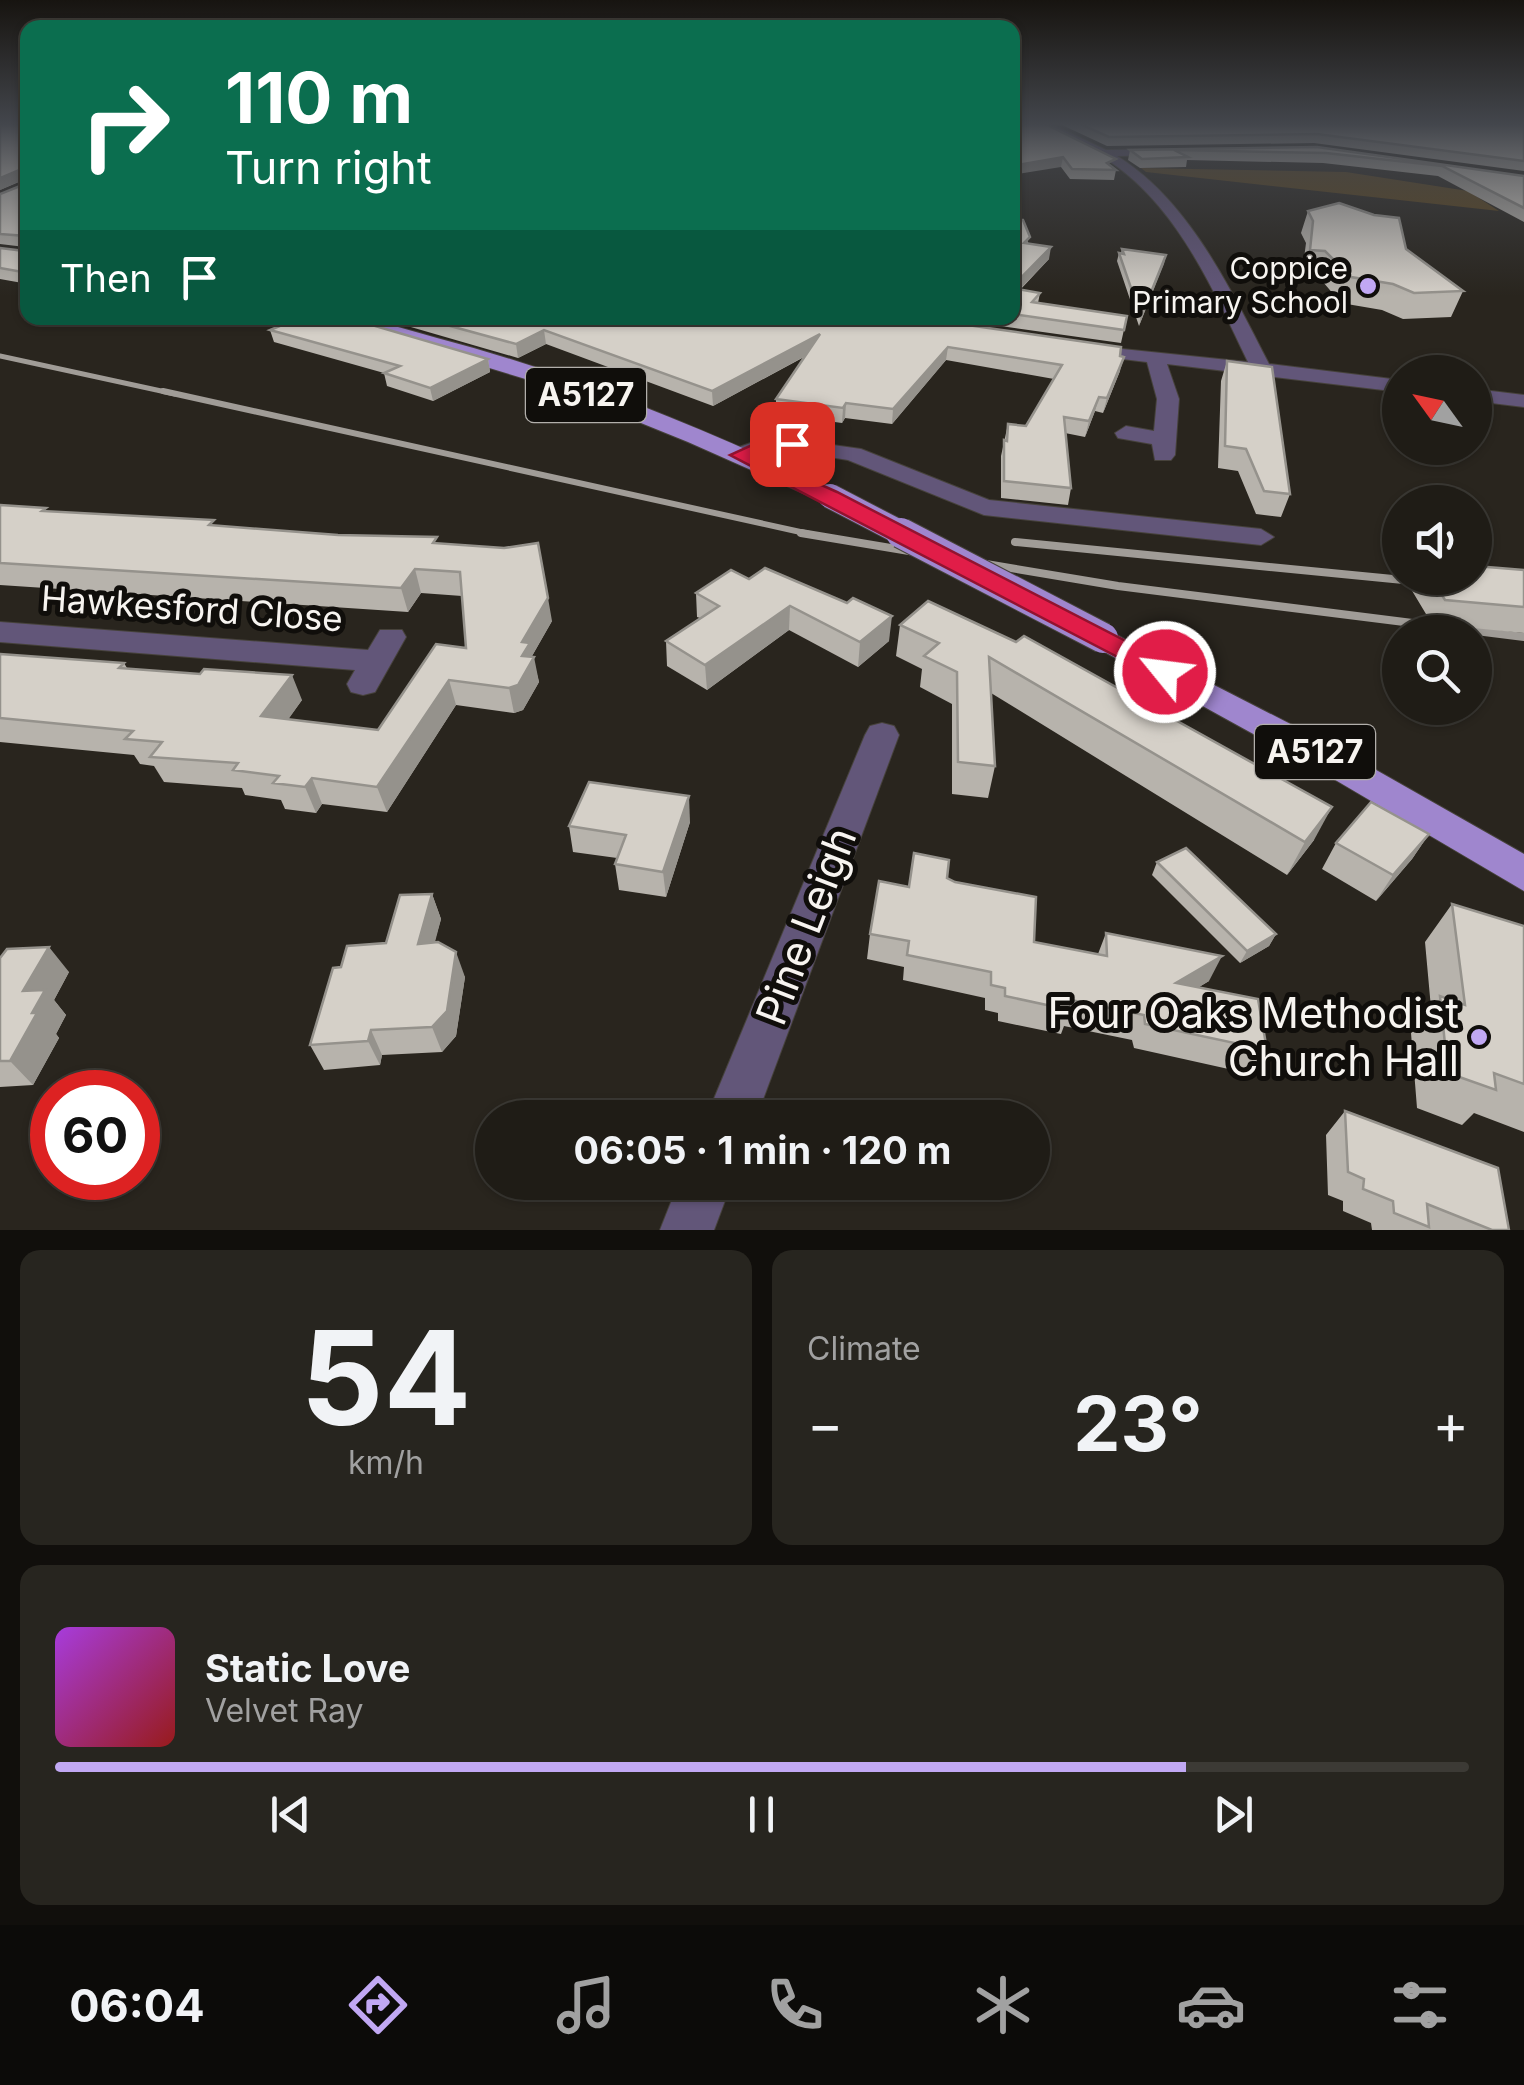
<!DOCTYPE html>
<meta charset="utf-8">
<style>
body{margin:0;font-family:Inter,sans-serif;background:#27251f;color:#f1f3f6;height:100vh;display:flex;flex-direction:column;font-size:38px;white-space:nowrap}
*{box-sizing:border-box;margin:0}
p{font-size:32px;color:#a1a1a1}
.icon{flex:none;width:55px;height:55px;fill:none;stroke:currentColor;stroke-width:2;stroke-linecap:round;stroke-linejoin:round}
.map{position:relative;height:1230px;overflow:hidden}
.details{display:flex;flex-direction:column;gap:20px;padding:20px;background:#110f0c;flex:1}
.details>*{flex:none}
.hud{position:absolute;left:20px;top:20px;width:1000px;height:305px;border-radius:20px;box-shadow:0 2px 8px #0004,0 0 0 2px #3c3a35;background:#0b6e4f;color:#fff;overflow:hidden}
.needle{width:65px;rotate:303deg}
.controls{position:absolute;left:1382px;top:355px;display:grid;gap:20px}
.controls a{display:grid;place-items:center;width:110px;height:110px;border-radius:50%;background:#1f1c16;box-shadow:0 2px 8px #0004,0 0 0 2px #3c3a35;font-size:50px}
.speed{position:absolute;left:30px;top:1070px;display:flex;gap:20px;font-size:50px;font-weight:700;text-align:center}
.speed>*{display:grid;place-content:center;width:130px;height:130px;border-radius:50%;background:#1f1c16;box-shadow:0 2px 8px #0004,0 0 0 2px #3c3a35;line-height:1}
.speed .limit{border:15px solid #d22;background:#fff;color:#111}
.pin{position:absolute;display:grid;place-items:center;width:85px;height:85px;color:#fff;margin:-42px;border-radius:20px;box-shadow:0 5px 15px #0006}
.me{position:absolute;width:110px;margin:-55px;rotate:299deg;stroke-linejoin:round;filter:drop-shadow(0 0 8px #0008)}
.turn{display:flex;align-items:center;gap:35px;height:210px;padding:0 40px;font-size:45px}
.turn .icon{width:130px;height:130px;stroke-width:2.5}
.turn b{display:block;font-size:70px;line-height:85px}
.then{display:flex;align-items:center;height:95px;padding:0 40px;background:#0003;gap:20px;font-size:38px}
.big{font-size:75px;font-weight:700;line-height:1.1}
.details .widget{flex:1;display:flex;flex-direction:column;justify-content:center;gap:15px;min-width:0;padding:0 35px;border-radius:20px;background:#27251f}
.details .dial{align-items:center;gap:0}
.dial b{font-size:130px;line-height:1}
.song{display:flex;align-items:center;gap:30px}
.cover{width:120px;height:120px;border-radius:15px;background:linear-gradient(135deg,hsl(280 70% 55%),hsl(0 70% 35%))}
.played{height:10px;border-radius:5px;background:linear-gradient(90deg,#c1a8f3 80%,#3c3a35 80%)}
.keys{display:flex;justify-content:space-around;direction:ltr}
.heat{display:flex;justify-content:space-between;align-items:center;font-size:55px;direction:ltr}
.details .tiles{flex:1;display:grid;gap:20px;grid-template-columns:1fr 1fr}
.widget:last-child{grid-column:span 2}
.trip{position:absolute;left:475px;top:1100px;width:575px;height:100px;border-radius:50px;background:#1f1c16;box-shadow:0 2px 8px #0004,0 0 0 2px #3c3a35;font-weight:700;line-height:100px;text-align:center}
.tab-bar{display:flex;height:160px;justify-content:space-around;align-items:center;background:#0c0b09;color:#a1a1a1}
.tab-bar .icon{width:70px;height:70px}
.tab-bar .on{color:#c1a8f3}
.tab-bar b{font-size:45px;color:#f1f3f6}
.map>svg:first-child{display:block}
</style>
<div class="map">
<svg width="1524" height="1230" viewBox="0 0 1524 1230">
<rect width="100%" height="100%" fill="#29251e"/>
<path fill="#5c451c" d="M 1141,168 L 1346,172 L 1468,191 L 1499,211 L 1146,172 Z"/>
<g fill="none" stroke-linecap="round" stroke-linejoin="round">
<g stroke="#46423b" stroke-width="2">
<g id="minor">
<path d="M 1036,124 L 1051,124 L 1106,150 L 1307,147 L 1303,152 L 1117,156 C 1190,201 1231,291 1269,364 L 1400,380 L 1400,392 L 1167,364 L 1179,399 L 1175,455 L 1171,460 L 1155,460 L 1152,444 L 1118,438 L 1115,433 L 1126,426 L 1154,431 L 1157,399 L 1147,362 L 1081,354 L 1071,348 L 1074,344 L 1248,362 C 1214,292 1179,209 1112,163 C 1088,147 1060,139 1036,124 Z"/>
<path d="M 1475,389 L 1524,395 L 1524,407 L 1475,401 Z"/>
<path d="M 770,436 L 861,449 L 989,500 L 1261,529 L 1274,537 L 1261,545 L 984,515 L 848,460 L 792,451 L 773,450 L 739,462 L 727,455 L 731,450 Z"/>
<path d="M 0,622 L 368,650 L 380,630 L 402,630 L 406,637 L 375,692 L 363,695 L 351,692 L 347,684 L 355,670 L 0,642 Z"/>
<path d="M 882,723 L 894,726 L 899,735 L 756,1118 L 706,1118 L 865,735 L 870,726 Z"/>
<path d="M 679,1182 L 732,1182 L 714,1230 L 660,1230 Z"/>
</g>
</g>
<g stroke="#46423b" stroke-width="2">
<g id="major">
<path d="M 325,318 C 363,315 401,328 437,338 C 576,374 709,432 839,491 L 843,496 L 830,504 L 821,501 L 688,442 L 552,387 Z"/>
<path d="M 1103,628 L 1341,750 L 1524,854 L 1524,891 L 1315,768 L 1092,645 L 1088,638 L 1092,631 Z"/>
</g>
</g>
<use href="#minor" fill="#625679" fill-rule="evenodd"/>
<use href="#major" fill="#9f86ce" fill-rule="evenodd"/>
<path stroke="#a09c97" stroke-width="5" d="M 0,356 L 175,394"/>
<path stroke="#a09c97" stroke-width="6" d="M 163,391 L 814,535"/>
<g stroke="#a09c97" stroke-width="8">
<path d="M 801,533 L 1118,586 L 1524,637"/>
<path d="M 1015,542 L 1434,583"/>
</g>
<g stroke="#46423b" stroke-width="26" stroke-linecap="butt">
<path id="major-bridge-far1" d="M 830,496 L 905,535"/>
</g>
<g stroke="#46423b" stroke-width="32" stroke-linecap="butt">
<path id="major-bridge" d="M 901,533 L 1103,638"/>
</g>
<use href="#major-bridge-far1" stroke="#9f86ce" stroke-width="24"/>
<use href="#major-bridge" stroke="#9f86ce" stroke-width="30"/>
</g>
<g fill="#b7b3ac">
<path d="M 28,124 L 28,284 L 0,279 L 0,248 L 25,251 L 25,247 L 0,244 L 0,194 L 25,184 L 26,179 L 0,190 Z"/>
<path d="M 1012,124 L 1114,168 L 1116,170 L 1114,180 L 1070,179 L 1061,167 Z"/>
<path d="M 1060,124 L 1524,124 L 1524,171 L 1314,143 L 1107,146 Z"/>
<path d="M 1317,147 L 1524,176 L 1524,222 L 1438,176 L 1323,163 L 1187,160 L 1186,167 L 1140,168 L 1128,160 L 1130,150 Z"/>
<path d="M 1012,211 L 1029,244 L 1049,259 L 1020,290 L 1040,293 L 1038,303 L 1127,316 L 1121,343 L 944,318 L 1012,318 Z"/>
<path d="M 1308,211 L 1406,249 L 1463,291 L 1451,317 L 1403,319 L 1382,310 L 1341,303 L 1317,275 L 1302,274 L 1306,243 L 1301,233 Z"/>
<path d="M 1122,249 L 1166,255 L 1139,326 L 1117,261 L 1119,253 L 1121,253 Z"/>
<path d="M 362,318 L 918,318 L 1120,356 L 1120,371 L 1103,413 L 1095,411 L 1085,437 L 1065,433 L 1071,488 L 1068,505 L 1001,498 L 1001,456 L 1008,424 L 1026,426 L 1054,379 L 946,360 L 892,424 L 845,418 L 842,423 L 776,414 L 776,399 L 806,356 L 713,406 L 546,344 L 518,358 L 397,323 Z"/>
<path d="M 270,330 L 488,359 L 490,372 L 433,401 L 387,386 L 384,373 L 274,342 Z"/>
<path d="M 1227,361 L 1290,494 L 1281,517 L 1256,514 L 1238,471 L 1218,468 L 1221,381 Z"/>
<path d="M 0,504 L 1,505 L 47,512 L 439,543 L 552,621 L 532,656 L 539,682 L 523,710 L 514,713 L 456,705 L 387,812 L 322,804 L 316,813 L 285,809 L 281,800 L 245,795 L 242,788 L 164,782 L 154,766 L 140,764 L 134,755 L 0,742 L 0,654 L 124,663 L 127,668 L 302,700 L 288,719 L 378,730 L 466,648 L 462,596 L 421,593 L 408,612 L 0,585 Z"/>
<path d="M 1524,570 L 1524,633 L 1432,624 L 1408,584 L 1411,578 L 1475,578 Z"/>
<path d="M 749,579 L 889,641 L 858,667 L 789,630 L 707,690 L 667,666 L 666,641 L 700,618 L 697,617 L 696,593 Z"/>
<path d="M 928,601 L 1314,840 L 1287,875 L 991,693 L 995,766 L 988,798 L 952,794 L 952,704 L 920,687 L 922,669 L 896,656 L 900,625 Z"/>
<path d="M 690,822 L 666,897 L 619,890 L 615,864 L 617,858 L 573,852 L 569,826 Z"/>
<path d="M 1429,834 L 1412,859 L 1376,901 L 1322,869 L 1336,843 Z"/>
<path d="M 1157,862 L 1276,934 L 1269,946 L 1240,963 L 1152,875 Z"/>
<path d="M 947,878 L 1034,942 L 1098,954 L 1106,933 L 1209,981 L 1199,987 L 1267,1050 L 1251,1074 L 1134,1048 L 1132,1040 L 1064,1026 L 1061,1034 L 998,1021 L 998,1013 L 985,1010 L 985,998 L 903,980 L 904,967 L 867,959 L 870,934 Z"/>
<path d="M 432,894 L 441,919 L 434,943 L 465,977 L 456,1036 L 442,1052 L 382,1055 L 380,1065 L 324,1070 L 310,1045 L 341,967 L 386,943 Z"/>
<path d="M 1452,904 L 1524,926 L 1524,1132 L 1474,1113 L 1462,1125 L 1417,1108 L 1411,1033 L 1431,1008 L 1425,942 Z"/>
<path d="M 0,958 L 69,972 L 54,1000 L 66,1015 L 56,1034 L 59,1038 L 33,1085 L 0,1087 Z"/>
<path d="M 1345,1111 L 1509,1230 L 1372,1230 L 1371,1223 L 1343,1211 L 1343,1201 L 1328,1195 L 1326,1135 Z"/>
</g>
<g fill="#95928c">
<path d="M 1063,157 L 1061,167 L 1012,175 L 1012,166 Z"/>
<path d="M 22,169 L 27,178 L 0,190 L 0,178 Z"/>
<path d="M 1051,247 L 1049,259 L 1012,297 L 1012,287 Z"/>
<path d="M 1166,255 L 1164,264 L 1139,326 L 1141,317 Z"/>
<path d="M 544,330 L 546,344 L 518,358 L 516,344 Z"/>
<path d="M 820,334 L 820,348 L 713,406 L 712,391 Z"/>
<path d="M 948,347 L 946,360 L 892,424 L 893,409 Z"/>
<path d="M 1124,357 L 1120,371 L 1103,413 L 1107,398 Z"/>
<path d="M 488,359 L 490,372 L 433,401 L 430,388 Z"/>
<path d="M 1099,397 L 1095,411 L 1085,437 L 1089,421 Z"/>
<path d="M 846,403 L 845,418 L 842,423 L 843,408 Z"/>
<path d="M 415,569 L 421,593 L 408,612 L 401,588 Z"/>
<path d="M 548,598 L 552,621 L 532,656 L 534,657 L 539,682 L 523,710 L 514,713 L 509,688 L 522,656 L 522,642 Z"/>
<path d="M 790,606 L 789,630 L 707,690 L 705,665 Z"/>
<path d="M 892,616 L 889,641 L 858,667 L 860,642 Z"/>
<path d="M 292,675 L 302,700 L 273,741 L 261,716 Z"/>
<path d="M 449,680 L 456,705 L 387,812 L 377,787 Z"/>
<path d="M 312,778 L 322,804 L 316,813 L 305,787 Z"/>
<path d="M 689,796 L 690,822 L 666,897 L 663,872 Z"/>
<path d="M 1332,807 L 1314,840 L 1287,875 L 1305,842 Z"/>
<path d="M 1429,834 L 1412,859 L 1376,901 L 1393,875 Z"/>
<path d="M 432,894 L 441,919 L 428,969 L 418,944 Z"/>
<path d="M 1276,934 L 1269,946 L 1240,963 L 1247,951 Z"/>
<path d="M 49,947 L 69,972 L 54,1000 L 66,1015 L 56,1034 L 59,1038 L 33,1085 L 10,1061 L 23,991 Z"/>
<path d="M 456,952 L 465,977 L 456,1036 L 442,1052 L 432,1027 Z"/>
<path d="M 1222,956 L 1209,981 L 1164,1008 L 1176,983 Z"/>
<path d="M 371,1030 L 382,1055 L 380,1065 L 368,1041 Z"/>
</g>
<g fill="#d5d0c8" stroke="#95928c" stroke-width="2.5">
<path d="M 0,124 L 28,124 L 28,273 L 0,268 L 0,248 L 25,251 L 26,236 L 0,234 L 0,194 L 25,184 L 27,172 L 22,169 L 0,178 Z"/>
<path d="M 1012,124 L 1045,124 L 1112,157 L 1116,159 L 1107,163 L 1116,170 L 1072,169 L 1063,157 L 1012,166 Z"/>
<path d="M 1080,124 L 1524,124 L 1524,161 L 1317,134 L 1109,137 Z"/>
<path d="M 1317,147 L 1524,176 L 1524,208 L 1442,166 L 1326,153 L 1174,150 L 1188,157 L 1142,159 L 1130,150 Z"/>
<path d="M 1339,203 L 1374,215 L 1399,218 L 1406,249 L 1463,291 L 1414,293 L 1393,284 L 1351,277 L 1325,251 L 1310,250 L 1313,221 L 1308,211 Z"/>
<path d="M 1012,211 L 1016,220 L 1023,220 L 1030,237 L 1024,243 L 1051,247 L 1012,287 Z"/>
<path d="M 1122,249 L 1166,255 L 1141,317 L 1119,253 L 1124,254 Z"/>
<path d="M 1012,288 L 1040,293 L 1032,302 L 1127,316 L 1124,330 L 1012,314 Z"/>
<path d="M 299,318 L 348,318 L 488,359 L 430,388 L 384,373 L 400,366 L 270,330 Z"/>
<path d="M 421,318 L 918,318 L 1121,347 L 1120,356 L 1124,357 L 1107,398 L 1099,397 L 1089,421 L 1064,417 L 1071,488 L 1004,481 L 1004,440 L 1007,441 L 1008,424 L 1026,426 L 1062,365 L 948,347 L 893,409 L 846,403 L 843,408 L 776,399 L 820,334 L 712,391 L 544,330 L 516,344 Z"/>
<path d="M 1227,361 L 1272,367 L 1290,494 L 1264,491 L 1246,449 L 1225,446 Z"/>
<path d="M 0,505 L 46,508 L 42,511 L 214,520 L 209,525 L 338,535 L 437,537 L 433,543 L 504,548 L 538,543 L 548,598 L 522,642 L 530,643 L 522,656 L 534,657 L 518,685 L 509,688 L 449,680 L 377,787 L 312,778 L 305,787 L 273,783 L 279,776 L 233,770 L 238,763 L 150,757 L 162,742 L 125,739 L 133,731 L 0,718 L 0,654 L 124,663 L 119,668 L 200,674 L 204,669 L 292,675 L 261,716 L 378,730 L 436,644 L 466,648 L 460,572 L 415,569 L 401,588 L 0,563 Z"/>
<path d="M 1475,566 L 1524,570 L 1524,607 L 1445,600 L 1431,578 L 1475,578 Z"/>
<path d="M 765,568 L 847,603 L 853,598 L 892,616 L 860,642 L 790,606 L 705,665 L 666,641 L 719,606 L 696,593 L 731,570 L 749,579 Z"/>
<path d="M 928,601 L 1016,642 L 1024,636 L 1332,807 L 1305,842 L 989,657 L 995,766 L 958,762 L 957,672 L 924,656 L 939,643 L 900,625 Z"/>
<path d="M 589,782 L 689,796 L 663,872 L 615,864 L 626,835 L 569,826 Z"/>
<path d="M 1371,802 L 1429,834 L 1393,875 L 1336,843 Z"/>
<path d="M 1186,848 L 1276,934 L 1247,951 L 1157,862 Z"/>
<path d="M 914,853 L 949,860 L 947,878 L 955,882 L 1036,897 L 1034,942 L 1107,956 L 1106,933 L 1222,956 L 1176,983 L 1258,999 L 1267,1050 L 1145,1024 L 1144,1015 L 1071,1000 L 1070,1010 L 1005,996 L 1005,988 L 991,985 L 991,972 L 907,955 L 909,941 L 870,934 L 879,881 L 909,887 Z"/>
<path d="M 432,894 L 418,944 L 438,942 L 456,952 L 447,1011 L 432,1027 L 371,1030 L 368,1041 L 310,1045 L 333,968 L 341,967 L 347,946 L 386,943 L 400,895 Z"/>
<path d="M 1452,904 L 1524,926 L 1524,1084 L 1494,1073 L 1496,1090 L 1448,1073 L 1440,996 L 1465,1005 Z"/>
<path d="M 49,947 L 23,991 L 45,990 L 32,1013 L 37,1013 L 10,1061 L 0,1061 L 0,958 L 7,949 Z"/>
<path d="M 1345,1111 L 1498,1168 L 1509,1230 L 1492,1230 L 1427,1204 L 1429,1227 L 1394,1213 L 1393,1201 L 1363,1189 L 1364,1179 L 1348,1172 Z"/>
</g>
<linearGradient id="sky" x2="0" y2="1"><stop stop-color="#171410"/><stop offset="0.42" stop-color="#43464c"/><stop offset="1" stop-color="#43464c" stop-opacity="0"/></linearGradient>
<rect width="1524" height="296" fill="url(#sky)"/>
<path fill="#e11d48" stroke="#92132f" stroke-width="2.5" d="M 770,437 L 792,438 L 800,444 L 755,455 L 837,492 L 1174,666 L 1177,672 L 1174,677 L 1156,677 L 730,455 Z"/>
<g fill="#c1a8f3" stroke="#100e0b" stroke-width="4">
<circle cx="1368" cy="286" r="10"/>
<circle cx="1479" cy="1037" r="10"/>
</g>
<g text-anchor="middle" stroke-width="10" stroke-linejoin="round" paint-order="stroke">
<g font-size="30" fill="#f7f4f0" stroke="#100e0b" text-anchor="end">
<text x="1348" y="279">Coppice<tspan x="1348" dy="34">Primary School</tspan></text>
</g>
<g fill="#100e0b" stroke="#b2afab" stroke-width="2.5">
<rect x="526" y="368" width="120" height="54" rx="8"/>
<rect x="1255" y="725" width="120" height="54" rx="8"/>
</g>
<g font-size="32" font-weight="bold" fill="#f7f4f0">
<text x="586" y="406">A5127</text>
<text x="1315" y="763">A5127</text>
</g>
<g font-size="35" fill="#f7f4f0" stroke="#100e0b">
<text transform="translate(192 609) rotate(4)" y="12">Hawkesford Close</text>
</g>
<g font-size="42" fill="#f7f4f0" stroke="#100e0b">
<text transform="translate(806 926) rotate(-69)" y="15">Pine Leigh</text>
</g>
<g font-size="42" fill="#f7f4f0" stroke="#100e0b" text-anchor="end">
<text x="1459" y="1028">Four Oaks Methodist<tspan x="1459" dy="48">Church Hall</tspan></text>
</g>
</g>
</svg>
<div class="controls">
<a><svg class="needle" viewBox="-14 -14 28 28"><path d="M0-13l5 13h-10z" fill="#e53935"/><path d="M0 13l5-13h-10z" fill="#a1a1a1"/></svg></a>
<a><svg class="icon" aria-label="sound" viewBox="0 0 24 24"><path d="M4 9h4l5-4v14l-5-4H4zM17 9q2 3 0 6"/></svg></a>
<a><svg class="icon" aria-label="search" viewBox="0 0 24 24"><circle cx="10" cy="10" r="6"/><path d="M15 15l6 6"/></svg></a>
</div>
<div class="speed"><div class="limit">60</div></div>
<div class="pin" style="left:792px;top:444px;background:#d93025"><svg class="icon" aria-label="arrive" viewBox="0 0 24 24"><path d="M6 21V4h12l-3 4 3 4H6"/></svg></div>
<svg class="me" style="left:1165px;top:672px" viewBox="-20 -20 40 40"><circle r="17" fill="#e11d48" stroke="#fff" stroke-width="3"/><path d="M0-11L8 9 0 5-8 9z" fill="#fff"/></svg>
<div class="trip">06:05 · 1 min · 120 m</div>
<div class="hud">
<div class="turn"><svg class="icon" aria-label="right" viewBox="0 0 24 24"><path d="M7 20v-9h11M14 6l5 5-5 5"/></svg><div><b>110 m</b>Turn right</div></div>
<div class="then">Then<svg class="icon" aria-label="arrive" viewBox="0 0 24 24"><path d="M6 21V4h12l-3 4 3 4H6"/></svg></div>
</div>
</div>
<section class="details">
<div class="tiles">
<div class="widget dial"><b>54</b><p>km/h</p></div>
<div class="widget"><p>Climate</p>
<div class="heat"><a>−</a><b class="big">23°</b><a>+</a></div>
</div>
<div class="widget">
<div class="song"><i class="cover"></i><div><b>Static Love</b><p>Velvet Ray</p></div></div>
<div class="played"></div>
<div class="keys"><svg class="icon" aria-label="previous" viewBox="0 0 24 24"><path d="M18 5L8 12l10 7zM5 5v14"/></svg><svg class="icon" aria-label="pause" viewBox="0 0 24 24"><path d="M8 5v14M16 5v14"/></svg><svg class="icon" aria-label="next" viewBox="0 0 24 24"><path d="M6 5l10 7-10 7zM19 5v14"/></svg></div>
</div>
</div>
</section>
<nav class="tab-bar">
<b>06:04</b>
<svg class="icon on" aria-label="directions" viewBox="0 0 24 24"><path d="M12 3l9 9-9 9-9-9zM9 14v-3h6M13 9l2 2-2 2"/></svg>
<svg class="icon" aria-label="music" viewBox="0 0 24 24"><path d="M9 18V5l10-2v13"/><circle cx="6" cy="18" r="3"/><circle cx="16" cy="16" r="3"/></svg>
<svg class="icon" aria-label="phone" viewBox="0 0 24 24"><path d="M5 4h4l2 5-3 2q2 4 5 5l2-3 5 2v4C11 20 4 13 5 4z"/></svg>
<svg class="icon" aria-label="climate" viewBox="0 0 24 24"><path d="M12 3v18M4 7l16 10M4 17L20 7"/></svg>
<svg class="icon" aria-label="car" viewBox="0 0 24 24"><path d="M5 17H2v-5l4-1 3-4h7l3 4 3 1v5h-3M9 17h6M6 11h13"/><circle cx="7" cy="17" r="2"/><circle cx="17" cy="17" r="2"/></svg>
<svg class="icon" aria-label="filters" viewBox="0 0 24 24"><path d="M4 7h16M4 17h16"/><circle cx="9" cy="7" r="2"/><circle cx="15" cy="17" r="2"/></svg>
</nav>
